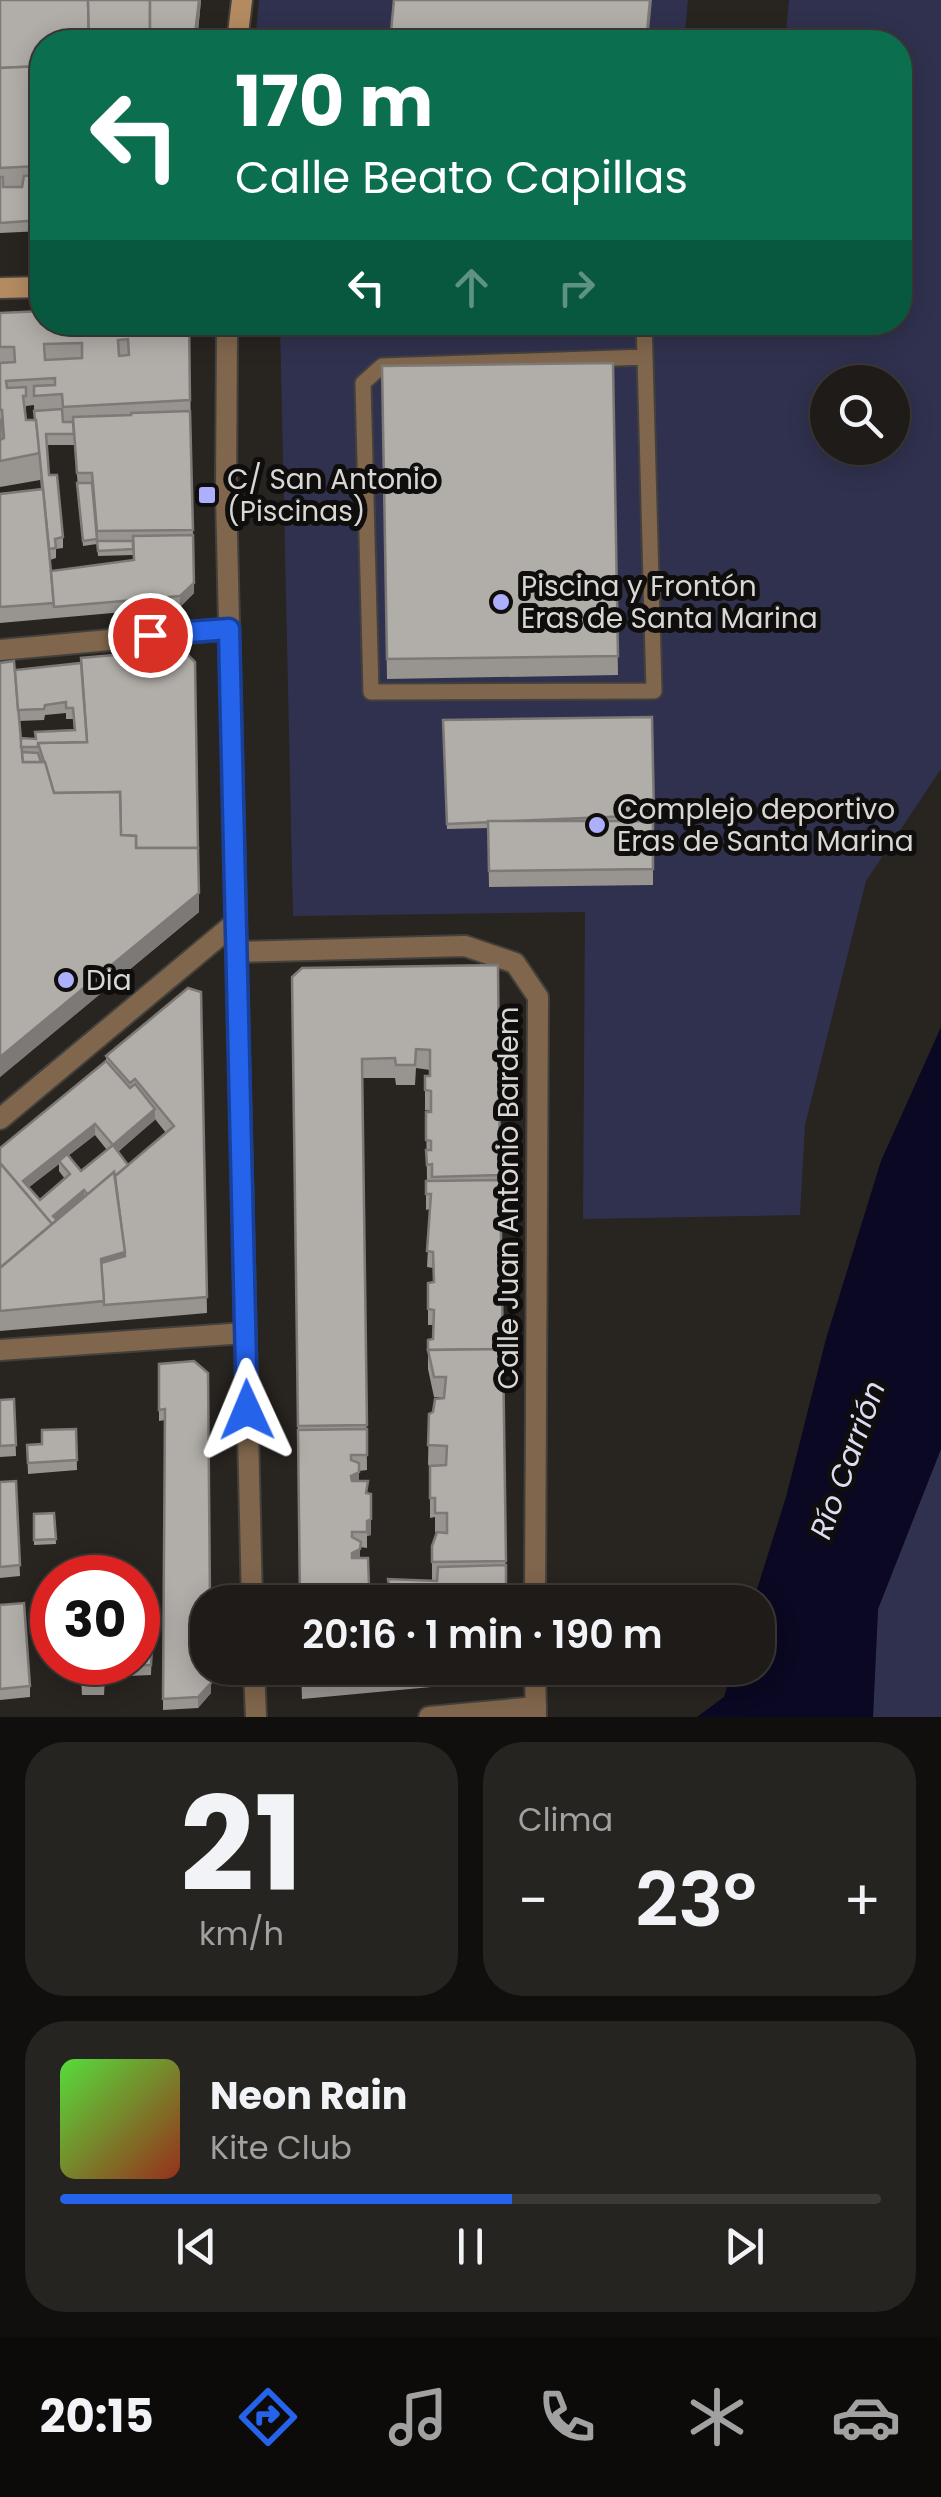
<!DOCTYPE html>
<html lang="es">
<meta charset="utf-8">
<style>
body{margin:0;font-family:Poppins,sans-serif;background:#262421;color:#f1f3f6;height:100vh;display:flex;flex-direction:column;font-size:38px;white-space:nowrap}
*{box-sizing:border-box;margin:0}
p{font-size:32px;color:#a1a1a2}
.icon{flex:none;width:55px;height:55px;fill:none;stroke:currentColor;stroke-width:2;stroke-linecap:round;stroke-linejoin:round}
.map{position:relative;height:1717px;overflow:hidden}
.drawer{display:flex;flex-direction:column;gap:25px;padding:25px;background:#100f0d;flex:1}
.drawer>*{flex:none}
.guide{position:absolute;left:30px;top:30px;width:882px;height:305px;border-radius:40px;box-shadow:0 5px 25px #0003,0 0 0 2px #3c3937;background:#0b6e4f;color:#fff;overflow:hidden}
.tools{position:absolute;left:810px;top:365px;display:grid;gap:20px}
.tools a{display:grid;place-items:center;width:100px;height:100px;border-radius:50%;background:#1e1b18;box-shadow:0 5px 25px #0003,0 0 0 2px #3c3937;font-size:50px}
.speed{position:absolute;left:30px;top:1555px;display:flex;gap:20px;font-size:50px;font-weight:700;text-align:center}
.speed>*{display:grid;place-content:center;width:130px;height:130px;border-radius:50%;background:#1e1b18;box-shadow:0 5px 25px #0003,0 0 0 2px #3c3937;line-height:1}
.speed .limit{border:15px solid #d22;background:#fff;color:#111}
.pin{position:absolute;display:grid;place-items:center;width:85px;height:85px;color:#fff;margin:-42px;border:5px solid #fff;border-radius:50%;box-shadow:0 2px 10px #0007}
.me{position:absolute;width:110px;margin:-55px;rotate:359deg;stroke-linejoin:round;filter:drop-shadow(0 0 8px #0008)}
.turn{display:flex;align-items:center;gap:35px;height:210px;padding:0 40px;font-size:45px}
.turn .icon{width:130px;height:130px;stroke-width:2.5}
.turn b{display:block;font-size:70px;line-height:85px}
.lanes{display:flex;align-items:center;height:95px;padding:0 40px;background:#0003;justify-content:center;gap:50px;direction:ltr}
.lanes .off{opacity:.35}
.big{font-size:75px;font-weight:600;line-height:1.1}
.drawer .tile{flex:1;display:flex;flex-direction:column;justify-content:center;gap:15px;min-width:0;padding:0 35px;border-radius:40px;background:#262421}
.drawer .dial{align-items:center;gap:0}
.dial b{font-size:130px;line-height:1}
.song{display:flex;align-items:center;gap:30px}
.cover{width:120px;height:120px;border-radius:15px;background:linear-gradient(135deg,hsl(110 70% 55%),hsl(10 70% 35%))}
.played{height:10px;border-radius:5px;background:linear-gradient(90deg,#2563eb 55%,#3c3937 55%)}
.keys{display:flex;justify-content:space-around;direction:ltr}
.heat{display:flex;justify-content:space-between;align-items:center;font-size:55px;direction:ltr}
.drawer .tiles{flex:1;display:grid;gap:25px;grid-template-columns:1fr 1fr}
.tile:last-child{grid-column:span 2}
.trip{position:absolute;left:190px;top:1585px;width:585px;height:100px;border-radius:40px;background:#1e1b18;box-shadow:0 5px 25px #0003,0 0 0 2px #3c3937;font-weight:600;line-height:100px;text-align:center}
.dock{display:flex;height:160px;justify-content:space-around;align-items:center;background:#0c0b0a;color:#a1a1a2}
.dock .icon{width:70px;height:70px}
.dock .selected{color:#2563eb}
.dock b{font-size:45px;color:#f1f3f6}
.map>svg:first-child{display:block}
</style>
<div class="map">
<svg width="941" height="1717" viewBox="0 0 941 1717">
<rect width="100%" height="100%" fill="#282420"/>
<g fill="#30314e" fill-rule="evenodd">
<path d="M 259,0 L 688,0 L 684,42 L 255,42 Z"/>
<path d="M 789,0 L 941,0 L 941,769 L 866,881 L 805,1125 L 800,1215 L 583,1219 L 585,912 L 293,916 L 280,323 L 900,322 L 900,42 L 785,42 ZM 828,382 L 892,382 L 892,448 L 828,448 Z"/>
<path d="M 941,1449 L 941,1717 L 873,1717 L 878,1609 Z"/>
</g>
<path fill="#0a0822" d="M 941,1027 L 941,1449 L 878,1609 L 873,1717 L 697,1717 L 724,1697 L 733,1668 L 758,1668 L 758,1602 L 753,1602 L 786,1497 L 826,1339 L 881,1161 Z"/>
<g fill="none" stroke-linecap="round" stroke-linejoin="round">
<g stroke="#44413d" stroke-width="19">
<path id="lane" d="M 644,322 L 645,357 L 382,366 L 363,383 L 371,692 L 654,691 L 645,357"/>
</g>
<g stroke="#44413d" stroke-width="24">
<g id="street">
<path d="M 227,322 L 226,495 L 252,1602"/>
<path d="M 0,650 L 229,629"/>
<path d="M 236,952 L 465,946 L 515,963 L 538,997 L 535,1602"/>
<path d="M 0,1119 L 235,923"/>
<path d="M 0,1350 L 245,1333"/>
<path d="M 254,1668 L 256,1717"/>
<path d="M 535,1668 L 536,1717"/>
<path d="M 429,1717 L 536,1707"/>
</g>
</g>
<g stroke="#44413d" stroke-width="24">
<g id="secondary">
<path d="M 237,42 L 242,0"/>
<path d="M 0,288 L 42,287"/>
</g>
</g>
<use href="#lane" stroke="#80664c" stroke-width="15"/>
<use href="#street" stroke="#80664c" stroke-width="20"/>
<use href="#secondary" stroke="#b48b61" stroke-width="20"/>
</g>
<g fill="#989590" fill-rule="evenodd">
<path d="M 0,0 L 201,0 L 197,42 L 42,42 L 42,231 L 0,233 Z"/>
<path d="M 0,313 L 189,322 L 194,593 L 180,607 L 0,623 L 0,493 L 41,489 L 40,477 L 40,480 L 0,487 ZM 34,405 L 34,420 L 26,420 L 26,406 ZM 74,440 L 83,546 L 97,544 L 98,556 L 133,555 L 133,553 L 134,560 L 51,571 L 50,560 L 56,558 L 56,549 L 63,548 L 63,537 L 49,475 L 46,445 L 74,445 Z"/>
<path d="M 613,363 L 618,675 L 387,679 L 382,366 Z"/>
<path d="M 81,663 L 199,912 L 0,1077 L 15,670 ZM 66,713 L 66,719 L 73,719 L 74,730 L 36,739 L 21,738 L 19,721 L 44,720 L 45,715 Z"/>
<path d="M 652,717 L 654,820 L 640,821 L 653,821 L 653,885 L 489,887 L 488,828 L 447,829 L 443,720 Z"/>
<path d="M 498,965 L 506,1602 L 300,1602 L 292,977 ZM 416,1068 L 430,1070 L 430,1076 L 425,1076 L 425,1110 L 431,1111 L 426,1112 L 427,1181 L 426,1181 L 426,1210 L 430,1209 L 427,1267 L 433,1268 L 433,1282 L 428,1283 L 428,1325 L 434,1325 L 433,1339 L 428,1340 L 428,1369 L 434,1397 L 444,1397 L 433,1412 L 429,1414 L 428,1465 L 439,1465 L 430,1466 L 430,1518 L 435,1517 L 435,1532 L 437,1533 L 432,1546 L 432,1581 L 389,1585 L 369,1585 L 360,1558 L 360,1547 L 367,1548 L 367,1536 L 371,1535 L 368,1493 L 359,1481 L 359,1471 L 367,1470 L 362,1078 L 395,1078 L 396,1085 L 415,1085 Z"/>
<path d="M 201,992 L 207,1313 L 0,1331 L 0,1148 L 106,1061 L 106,1056 ZM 155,1119 L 166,1133 L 128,1165 L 118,1152 ZM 95,1135 L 107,1150 L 81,1171 L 68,1156 ZM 59,1164 L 59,1171 L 65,1179 L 40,1200 L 29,1187 Z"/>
<path d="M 159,1364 L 211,1693 L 198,1708 L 163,1710 L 165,1420 L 159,1421 Z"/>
<path d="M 14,1399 L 16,1456 L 0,1457 L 0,1400 Z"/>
<path d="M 76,1429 L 77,1470 L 28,1474 L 27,1445 L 42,1444 Z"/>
<path d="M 16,1481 L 20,1576 L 0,1578 L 0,1482 Z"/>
<path d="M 54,1513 L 56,1544 L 34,1545 L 34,1514 Z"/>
<path d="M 0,1605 L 30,1686 L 30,1697 L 0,1700 Z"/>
<path d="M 52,1636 L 52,1658 L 43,1659 L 43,1653 L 38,1652 L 36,1637 Z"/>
<path d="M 152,1648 L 151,1675 L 105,1677 L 104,1695 L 82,1695 L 80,1662 Z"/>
<path d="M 301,1668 L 507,1668 L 507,1680 L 302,1699 Z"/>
</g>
<g fill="#7c7976">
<path d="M 199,0 L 201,0 L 197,42 L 195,42 Z"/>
<path d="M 650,0 L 652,0 L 648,42 L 646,42 Z"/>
<path d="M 194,583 L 194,593 L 180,607 L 180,596 Z"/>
<path d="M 199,893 L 199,912 L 0,1077 L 0,1057 Z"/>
<path d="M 155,1109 L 155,1120 L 113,1156 L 113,1145 Z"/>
<path d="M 95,1124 L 95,1135 L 60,1162 L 59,1161 L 59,1164 L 23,1192 L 23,1181 Z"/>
<path d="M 84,1190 L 84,1201 L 53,1226 L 53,1216 Z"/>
<path d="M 125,1252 L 125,1272 L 102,1279 L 101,1259 Z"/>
<path d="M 359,1472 L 359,1487 L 351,1492 L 351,1476 Z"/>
<path d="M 371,1519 L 371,1535 L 367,1536 L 367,1521 Z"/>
<path d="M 360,1549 L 360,1565 L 352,1569 L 352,1553 Z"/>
<path d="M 211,1683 L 211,1693 L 198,1708 L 198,1697 Z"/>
</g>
<g fill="#b1ada8" stroke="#7c7976" stroke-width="2.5" fill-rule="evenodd">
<path d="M 0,0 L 88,0 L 89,42 L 42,42 L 42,66 L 0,68 Z"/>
<path d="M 88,0 L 150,0 L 150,36 L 195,41 L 195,42 L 89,42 Z"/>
<path d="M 150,0 L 199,0 L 195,34 L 150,30 Z"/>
<path d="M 394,0 L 650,0 L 646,42 L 390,42 Z"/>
<path d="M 42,66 L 42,211 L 41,211 L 38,166 L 0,168 L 0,68 Z"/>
<path d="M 38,175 L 41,220 L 0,223 L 0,177 L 3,177 L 3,187 L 22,187 L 24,176 Z"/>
<path d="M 42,311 L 42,322 L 189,322 L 190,400 L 63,407 L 62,394 L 34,396 L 34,386 L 55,385 L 55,378 L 6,381 L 7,388 L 26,387 L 26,396 L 23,396 L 26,420 L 36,420 L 40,453 L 0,461 L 0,440 L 4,438 L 2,410 L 0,410 L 0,363 L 15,362 L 14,347 L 0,347 L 0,313 ZM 128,339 L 129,355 L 119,356 L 118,340 ZM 82,343 L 82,358 L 45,360 L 44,344 Z"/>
<path d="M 613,363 L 618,656 L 387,659 L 382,366 Z"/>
<path d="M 62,409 L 63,422 L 73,422 L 74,434 L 46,434 L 49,475 L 57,475 L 63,537 L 55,539 L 56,548 L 49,549 L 36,420 L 35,420 L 34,411 Z"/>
<path d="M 190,411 L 193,530 L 97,531 L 92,473 L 77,473 L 73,417 L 131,415 L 131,413 Z"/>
<path d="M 0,420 L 2,420 L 3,438 L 0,440 Z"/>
<path d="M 77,483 L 92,483 L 97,539 L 83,541 Z"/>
<path d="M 43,489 L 54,603 L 0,607 L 0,494 Z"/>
<path d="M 193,535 L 194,583 L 180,596 L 54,607 L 51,571 L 134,560 L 133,536 Z"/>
<path d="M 97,541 L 133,541 L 133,549 L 98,551 Z"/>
<path d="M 182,649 L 195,662 L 198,848 L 136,848 L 136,836 L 121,835 L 120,792 L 54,793 L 38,743 L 87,742 L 81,658 Z"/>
<path d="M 14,661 L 23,762 L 45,762 L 54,793 L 120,792 L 121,835 L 136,836 L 136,848 L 198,848 L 199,893 L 0,1057 L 0,663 Z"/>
<path d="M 81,663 L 87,742 L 38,743 L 38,747 L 21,747 L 21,738 L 36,739 L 35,732 L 75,730 L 73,708 L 66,708 L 66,702 L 45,705 L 44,709 L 18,710 L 15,670 Z"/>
<path d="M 652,717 L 654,815 L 447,824 L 443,720 Z"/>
<path d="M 22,752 L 38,753 L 41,762 L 23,762 Z"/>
<path d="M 488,821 L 653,821 L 653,869 L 489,871 Z"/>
<path d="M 498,965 L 500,1175 L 432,1177 L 432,1164 L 427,1165 L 426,1150 L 431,1150 L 431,1141 L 426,1140 L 426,1112 L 431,1112 L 431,1091 L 425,1090 L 425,1076 L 430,1076 L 430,1050 L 416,1049 L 415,1065 L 396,1065 L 395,1058 L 362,1059 L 367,1425 L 298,1426 L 292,977 L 302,968 Z"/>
<path d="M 188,988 L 201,992 L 207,1297 L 104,1305 L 101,1263 L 125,1256 L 115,1176 L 174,1126 L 135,1079 L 130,1083 L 106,1056 Z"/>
<path d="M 106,1061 L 130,1088 L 135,1084 L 155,1109 L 113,1145 L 95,1124 L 23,1181 L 40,1200 L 70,1174 L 59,1161 L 67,1154 L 81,1171 L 113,1145 L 128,1165 L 115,1176 L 114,1172 L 88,1195 L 84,1190 L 53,1216 L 57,1220 L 52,1224 L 0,1163 L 0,1148 Z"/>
<path d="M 0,1163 L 52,1224 L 0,1268 Z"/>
<path d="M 114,1172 L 125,1252 L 101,1259 L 104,1301 L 0,1311 L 0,1268 Z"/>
<path d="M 500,1180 L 503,1349 L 428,1350 L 428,1340 L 433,1339 L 434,1310 L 428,1309 L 428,1283 L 434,1282 L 433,1252 L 427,1251 L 431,1194 L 426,1194 L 426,1181 Z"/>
<path d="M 503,1349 L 506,1561 L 432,1562 L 432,1546 L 437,1532 L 447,1533 L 447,1513 L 435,1513 L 435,1498 L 430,1498 L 430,1466 L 446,1465 L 447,1446 L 428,1445 L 429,1414 L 433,1412 L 435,1399 L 444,1398 L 446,1377 L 434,1377 L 428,1350 Z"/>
<path d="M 194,1361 L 208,1373 L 210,1602 L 208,1602 L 208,1668 L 211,1668 L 211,1683 L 198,1697 L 163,1699 L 165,1409 L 159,1410 L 159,1364 Z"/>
<path d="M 14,1399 L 16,1445 L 0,1446 L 0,1400 Z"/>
<path d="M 76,1429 L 77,1460 L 28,1463 L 27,1445 L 42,1444 L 42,1430 Z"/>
<path d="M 367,1429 L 367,1455 L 351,1455 L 351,1460 L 359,1463 L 359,1472 L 351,1476 L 352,1481 L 368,1481 L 366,1493 L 371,1494 L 371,1519 L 367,1521 L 367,1532 L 352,1532 L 352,1537 L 361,1542 L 360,1549 L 352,1553 L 352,1558 L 368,1558 L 369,1585 L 389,1585 L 388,1579 L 437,1581 L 438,1567 L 506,1565 L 506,1602 L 300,1602 L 298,1430 Z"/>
<path d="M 16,1481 L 20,1565 L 0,1567 L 0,1482 Z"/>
<path d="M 54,1513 L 56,1539 L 34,1540 L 34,1514 Z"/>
<path d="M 24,1603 L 30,1686 L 0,1689 L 0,1605 Z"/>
<path d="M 52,1636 L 52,1652 L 43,1653 L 43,1647 L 38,1647 L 36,1637 Z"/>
<path d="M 152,1648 L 151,1665 L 105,1666 L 104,1684 L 82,1684 L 81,1662 L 138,1662 L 138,1649 Z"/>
<path d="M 301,1668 L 476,1668 L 302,1683 Z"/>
</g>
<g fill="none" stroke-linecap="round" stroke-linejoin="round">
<g stroke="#184099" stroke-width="25">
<path id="route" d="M 150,635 L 229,629 L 247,1410"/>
</g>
<use href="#route" stroke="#2563eb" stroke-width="18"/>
</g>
<g fill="#acaffb" stroke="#0f0e0c" stroke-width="4">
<rect x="197" y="485" width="20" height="20" rx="5"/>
<circle cx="501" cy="602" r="10"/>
<circle cx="597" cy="825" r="10"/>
<circle cx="66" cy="980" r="10"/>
</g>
<g text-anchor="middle" stroke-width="10" stroke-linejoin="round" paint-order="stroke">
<g font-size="28" fill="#d9d7d5" stroke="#0f0e0c" text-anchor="start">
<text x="227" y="489">C/ San Antonio<tspan x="227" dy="32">(Piscinas)</tspan></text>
<text x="521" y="596">Piscina y Frontón<tspan x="521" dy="32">Eras de Santa Marina</tspan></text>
<text x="617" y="819">Complejo deportivo<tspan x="617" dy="32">Eras de Santa Marina</tspan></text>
<text x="86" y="990">Dia</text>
</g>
<g font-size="28" fill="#d9d7d5" stroke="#0f0e0c">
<text transform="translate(508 1198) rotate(-90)" y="10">Calle Juan Antonio Bardem</text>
</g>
<g font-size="30" font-style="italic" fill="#dbddf5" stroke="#0f0e0c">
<text transform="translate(848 1460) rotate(-70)" y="10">Río Carrión</text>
</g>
</g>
</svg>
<div class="tools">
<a><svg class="icon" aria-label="search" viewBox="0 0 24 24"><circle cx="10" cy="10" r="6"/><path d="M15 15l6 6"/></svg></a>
</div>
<div class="speed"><div class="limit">30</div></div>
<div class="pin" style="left:150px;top:635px;background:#d93025"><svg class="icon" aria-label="arrive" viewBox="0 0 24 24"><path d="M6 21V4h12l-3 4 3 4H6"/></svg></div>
<svg class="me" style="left:247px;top:1410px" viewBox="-20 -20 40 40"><path d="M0-17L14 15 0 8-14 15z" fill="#2563eb" stroke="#fff" stroke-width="4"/></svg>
<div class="trip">20:16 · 1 min · 190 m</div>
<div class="guide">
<div class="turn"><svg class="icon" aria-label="left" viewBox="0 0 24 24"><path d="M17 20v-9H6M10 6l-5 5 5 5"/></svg><div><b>170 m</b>Calle Beato Capillas</div></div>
<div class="lanes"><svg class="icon" aria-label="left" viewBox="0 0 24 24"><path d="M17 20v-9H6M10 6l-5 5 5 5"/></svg><svg class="icon off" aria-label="ahead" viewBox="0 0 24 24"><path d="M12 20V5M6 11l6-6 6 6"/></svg><svg class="icon off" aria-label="right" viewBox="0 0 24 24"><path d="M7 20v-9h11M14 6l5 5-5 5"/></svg></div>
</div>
</div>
<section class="drawer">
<div class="tiles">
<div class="tile dial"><b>21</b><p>km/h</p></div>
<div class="tile"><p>Clima</p>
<div class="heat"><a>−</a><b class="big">23°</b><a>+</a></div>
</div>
<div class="tile">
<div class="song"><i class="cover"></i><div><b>Neon Rain</b><p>Kite Club</p></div></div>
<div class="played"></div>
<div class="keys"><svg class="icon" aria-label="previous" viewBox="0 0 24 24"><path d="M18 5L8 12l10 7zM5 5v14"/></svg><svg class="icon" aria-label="pause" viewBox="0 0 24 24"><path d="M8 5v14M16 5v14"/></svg><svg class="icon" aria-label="next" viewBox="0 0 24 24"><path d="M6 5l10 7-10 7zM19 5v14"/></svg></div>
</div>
</div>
</section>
<nav class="dock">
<b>20:15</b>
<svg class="icon selected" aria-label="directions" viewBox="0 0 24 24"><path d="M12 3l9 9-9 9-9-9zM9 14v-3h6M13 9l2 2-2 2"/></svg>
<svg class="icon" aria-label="music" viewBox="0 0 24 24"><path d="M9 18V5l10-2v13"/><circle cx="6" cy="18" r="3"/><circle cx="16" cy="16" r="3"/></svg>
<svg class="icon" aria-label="phone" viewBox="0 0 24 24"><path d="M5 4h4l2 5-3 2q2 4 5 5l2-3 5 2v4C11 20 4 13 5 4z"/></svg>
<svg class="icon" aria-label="climate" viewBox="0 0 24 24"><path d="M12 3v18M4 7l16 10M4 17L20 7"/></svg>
<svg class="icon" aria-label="car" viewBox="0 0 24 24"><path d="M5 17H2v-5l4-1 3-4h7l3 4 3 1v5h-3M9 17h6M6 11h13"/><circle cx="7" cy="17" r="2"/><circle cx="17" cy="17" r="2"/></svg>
</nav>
